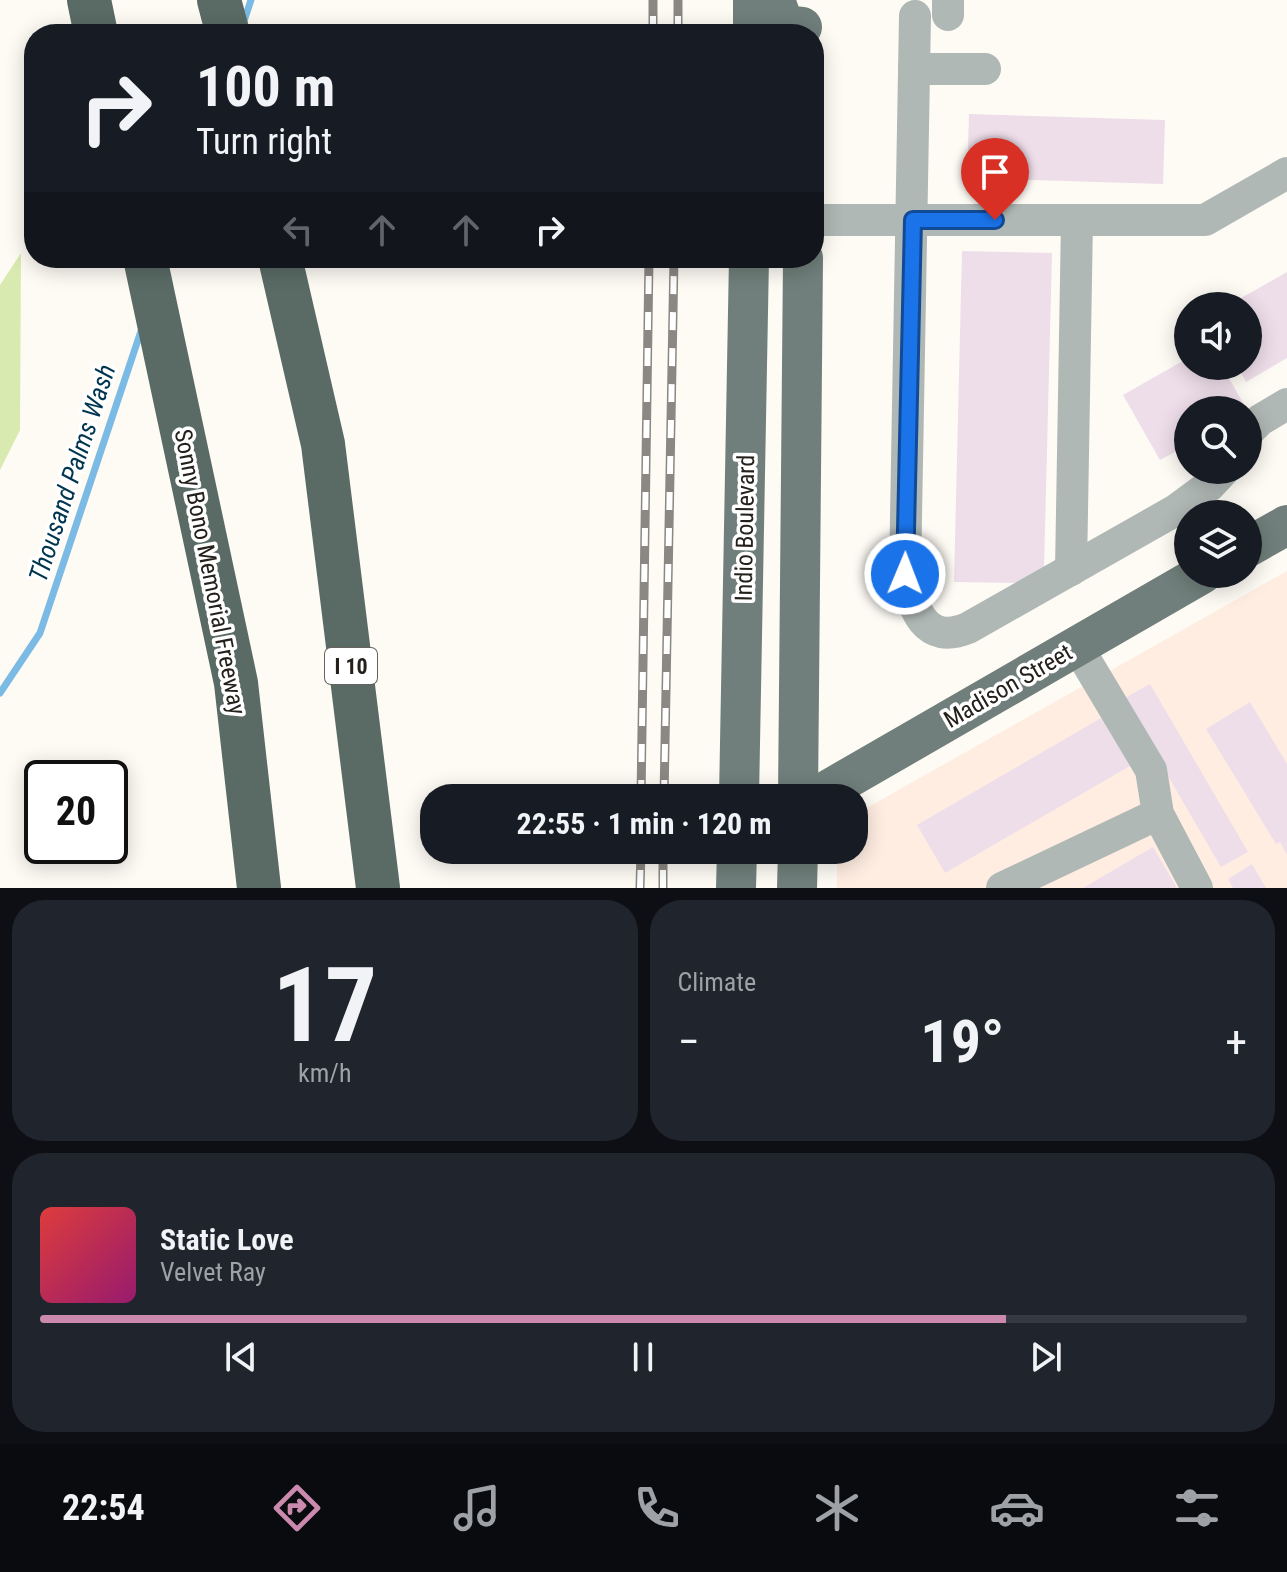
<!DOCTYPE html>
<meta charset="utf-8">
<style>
body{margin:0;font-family:"Roboto Condensed",sans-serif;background:#20242c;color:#f1f3f6;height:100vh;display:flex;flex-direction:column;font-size:30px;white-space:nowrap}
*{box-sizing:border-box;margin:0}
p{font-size:26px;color:#9ea1a6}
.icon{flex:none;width:44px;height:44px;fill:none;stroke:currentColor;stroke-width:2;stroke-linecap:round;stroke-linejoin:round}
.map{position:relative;height:888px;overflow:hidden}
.panel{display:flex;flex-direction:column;gap:12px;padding:12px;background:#0d0f14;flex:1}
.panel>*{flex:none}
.banner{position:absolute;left:24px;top:24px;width:800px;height:244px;border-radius:32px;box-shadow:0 4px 20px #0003;background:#171b24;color:#f1f3f6;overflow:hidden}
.fabs{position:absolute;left:1174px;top:292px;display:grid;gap:16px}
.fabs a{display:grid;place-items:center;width:88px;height:88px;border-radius:50%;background:#171b24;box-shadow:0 4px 20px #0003;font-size:40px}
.speed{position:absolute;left:24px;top:760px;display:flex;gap:16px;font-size:40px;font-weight:700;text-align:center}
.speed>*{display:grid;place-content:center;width:104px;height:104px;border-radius:50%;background:#171b24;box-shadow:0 4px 20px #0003;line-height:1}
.speed .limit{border:4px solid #111;border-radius:12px;background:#fff;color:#111}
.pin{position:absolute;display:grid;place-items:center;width:68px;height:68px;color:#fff;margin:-82px -34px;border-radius:50% 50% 50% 0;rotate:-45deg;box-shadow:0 0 8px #0007}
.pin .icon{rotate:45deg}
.me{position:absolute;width:88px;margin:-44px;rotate:1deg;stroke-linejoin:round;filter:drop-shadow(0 0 6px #0008)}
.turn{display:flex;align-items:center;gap:28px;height:168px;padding:0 40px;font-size:36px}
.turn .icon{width:104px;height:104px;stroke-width:2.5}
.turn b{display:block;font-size:56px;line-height:68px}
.lanes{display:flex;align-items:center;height:76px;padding:0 40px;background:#0003;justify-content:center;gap:40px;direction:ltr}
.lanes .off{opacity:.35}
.big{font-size:60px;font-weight:700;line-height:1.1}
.panel .tile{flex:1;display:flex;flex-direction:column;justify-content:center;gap:12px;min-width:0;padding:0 28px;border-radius:32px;background:#20242c}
.panel .dial{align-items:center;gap:0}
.dial b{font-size:104px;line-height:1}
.song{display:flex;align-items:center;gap:24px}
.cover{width:96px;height:96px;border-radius:12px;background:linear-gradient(135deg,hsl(0 70% 55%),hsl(320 70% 35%))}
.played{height:8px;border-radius:4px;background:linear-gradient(90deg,#cb89ae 80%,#363941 80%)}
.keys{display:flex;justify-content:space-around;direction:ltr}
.heat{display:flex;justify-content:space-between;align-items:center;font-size:44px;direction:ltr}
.panel .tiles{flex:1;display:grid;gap:12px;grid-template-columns:1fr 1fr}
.tile:last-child{grid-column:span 2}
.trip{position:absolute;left:420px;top:784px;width:448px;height:80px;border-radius:32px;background:#171b24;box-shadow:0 4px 20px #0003;font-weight:700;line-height:80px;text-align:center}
.dock{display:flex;height:128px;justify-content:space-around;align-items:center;background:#090b0e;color:#9ea1a6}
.dock .icon{width:56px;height:56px}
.dock .on{color:#cb89ae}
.dock b{font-size:36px;color:#f1f3f6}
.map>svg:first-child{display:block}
</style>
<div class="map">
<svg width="1287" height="888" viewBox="0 0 1287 888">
<rect width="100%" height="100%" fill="#fefbf5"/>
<path fill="#ffede2" d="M 1287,571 L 1287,888 L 837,888 L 837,850 L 854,850 L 854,815 Z"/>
<path fill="#d8eab0" d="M 21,253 L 20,430 L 0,470 L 0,285 Z"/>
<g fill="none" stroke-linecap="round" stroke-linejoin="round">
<g stroke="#7abae4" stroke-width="7">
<path d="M 243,24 L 251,0"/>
<path d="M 0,693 L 40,633 L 142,328"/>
</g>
</g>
<g fill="#eedeea">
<path d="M 969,114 L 1165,120 L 1163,184 L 967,178 Z"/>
<path d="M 962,251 L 1052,253 L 1044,568 L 1021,583 L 954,582 Z"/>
<path d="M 1287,272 L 1287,358 L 1246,382 L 1237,366 L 1248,366 L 1248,306 L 1227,306 Z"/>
<path d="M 1188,358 L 1188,366 L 1222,366 L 1247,410 L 1188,410 L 1188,445 L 1160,460 L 1123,395 Z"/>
<path d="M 1150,684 L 1248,852 L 1221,867 L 1123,699 Z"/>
<path d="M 1250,702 L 1287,764 L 1287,855 L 1280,842 L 1276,844 L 1206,729 Z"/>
<path d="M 1101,718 L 1130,766 L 945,873 L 917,825 Z"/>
<path d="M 1153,847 L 1177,888 L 1083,888 Z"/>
<path d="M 1252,864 L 1266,888 L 1233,888 L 1228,879 Z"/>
</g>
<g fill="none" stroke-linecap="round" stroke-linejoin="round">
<g stroke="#afb8b5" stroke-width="32">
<path d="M 948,15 L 948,0"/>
<path d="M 915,16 L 905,574 C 913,609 925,646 968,628 L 1176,510 L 1210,485 L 1224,470"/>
<path d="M 914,69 L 985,69"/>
<path d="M 814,220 L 1205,220 L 1287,173"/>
<path d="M 1248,432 L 1260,420 L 1287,404"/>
<path d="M 1071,570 L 1077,220"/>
<path d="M 1077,646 L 1151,770 L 1158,814 L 1197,888"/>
<path d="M 1002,888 L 1158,814"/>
</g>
<g stroke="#707f7b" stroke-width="40">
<path d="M 775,0 L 784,25 L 802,27"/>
<path d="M 753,34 L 753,0"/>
<path d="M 1248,547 L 1287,525"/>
<path d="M 739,798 L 749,258"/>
<path d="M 798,798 L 803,258"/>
<path d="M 814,798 L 1202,574"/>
<path d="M 736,888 L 737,850"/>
<path d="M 797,888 L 798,850"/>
</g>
<g stroke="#5a6b66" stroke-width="44">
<path d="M 89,0 L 96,34"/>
<path d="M 219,0 L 228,34"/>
<path d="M 145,258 L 236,683 L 259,888"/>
<path d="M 280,258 L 323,444 L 378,888"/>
</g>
<g stroke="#8b8782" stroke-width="9">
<g id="rail">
<path d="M 653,34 L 653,0"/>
<path d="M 678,34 L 678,0"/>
<path d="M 641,798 L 649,258"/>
<path d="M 664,798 L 674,258"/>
<path d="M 640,888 L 641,850"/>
<path d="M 663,888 L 663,850"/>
</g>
</g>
<use href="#rail" stroke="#fff" stroke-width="6" stroke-dasharray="18" stroke-linecap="butt"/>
</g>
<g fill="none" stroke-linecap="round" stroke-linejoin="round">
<g stroke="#114b97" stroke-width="20">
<path id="route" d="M 905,574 L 913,220 L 995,220"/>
</g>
<use href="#route" stroke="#1a73e8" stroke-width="14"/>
</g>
<g text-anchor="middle" stroke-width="7" stroke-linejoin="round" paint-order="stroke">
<rect fill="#fff" stroke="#66635f" stroke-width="2" x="325" y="648" width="52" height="36" rx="6"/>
<g font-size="22" font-weight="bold" fill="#24201b">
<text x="351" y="674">I 10</text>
</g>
<g font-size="24" fill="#24201b" stroke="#fff">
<text transform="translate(745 528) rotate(-89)" y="8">Indio Boulevard</text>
<text transform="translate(210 572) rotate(79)" y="8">Sonny Bono Memorial Freeway</text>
<text transform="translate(1008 686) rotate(-30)" y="8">Madison Street</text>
</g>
<g font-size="26" font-style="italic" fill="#003550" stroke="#fff">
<text transform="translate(72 473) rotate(-72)" y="9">Thousand Palms Wash</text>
</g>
</g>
</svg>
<div class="fabs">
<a><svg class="icon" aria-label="sound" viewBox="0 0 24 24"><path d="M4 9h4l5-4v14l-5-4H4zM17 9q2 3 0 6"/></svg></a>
<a><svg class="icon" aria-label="search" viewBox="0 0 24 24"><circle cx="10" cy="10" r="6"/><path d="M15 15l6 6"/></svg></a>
<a><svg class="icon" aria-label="layers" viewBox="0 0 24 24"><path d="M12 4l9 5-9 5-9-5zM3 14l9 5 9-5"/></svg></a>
</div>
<div class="speed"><div class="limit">20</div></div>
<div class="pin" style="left:995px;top:220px;background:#d93025"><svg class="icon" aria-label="arrive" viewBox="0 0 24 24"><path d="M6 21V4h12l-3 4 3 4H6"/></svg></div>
<svg class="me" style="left:905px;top:574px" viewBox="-20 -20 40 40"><circle r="17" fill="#1a73e8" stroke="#fff" stroke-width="3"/><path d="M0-11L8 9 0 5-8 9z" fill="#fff"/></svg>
<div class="trip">22:55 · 1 min · 120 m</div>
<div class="banner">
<div class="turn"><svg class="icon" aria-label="right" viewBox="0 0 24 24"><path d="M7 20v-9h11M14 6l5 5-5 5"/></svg><div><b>100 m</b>Turn right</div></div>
<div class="lanes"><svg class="icon off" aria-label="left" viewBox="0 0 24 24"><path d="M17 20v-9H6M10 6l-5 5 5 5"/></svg><svg class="icon off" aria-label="ahead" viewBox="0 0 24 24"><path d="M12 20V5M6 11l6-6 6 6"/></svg><svg class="icon off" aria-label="ahead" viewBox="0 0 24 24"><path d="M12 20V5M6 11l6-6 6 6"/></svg><svg class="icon" aria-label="right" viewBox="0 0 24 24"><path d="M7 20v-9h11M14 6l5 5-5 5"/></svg></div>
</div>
</div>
<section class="panel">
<div class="tiles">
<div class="tile dial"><b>17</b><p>km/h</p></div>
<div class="tile"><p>Climate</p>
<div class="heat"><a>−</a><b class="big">19°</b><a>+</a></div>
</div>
<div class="tile">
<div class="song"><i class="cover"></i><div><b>Static Love</b><p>Velvet Ray</p></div></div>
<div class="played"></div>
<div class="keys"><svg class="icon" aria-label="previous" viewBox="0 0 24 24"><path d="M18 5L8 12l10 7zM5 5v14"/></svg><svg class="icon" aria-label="pause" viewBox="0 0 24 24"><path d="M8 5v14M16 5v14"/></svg><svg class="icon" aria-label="next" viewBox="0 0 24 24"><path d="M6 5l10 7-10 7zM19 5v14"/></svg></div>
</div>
</div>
</section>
<nav class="dock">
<b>22:54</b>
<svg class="icon on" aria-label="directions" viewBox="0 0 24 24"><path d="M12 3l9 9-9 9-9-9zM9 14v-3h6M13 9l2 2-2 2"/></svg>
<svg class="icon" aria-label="music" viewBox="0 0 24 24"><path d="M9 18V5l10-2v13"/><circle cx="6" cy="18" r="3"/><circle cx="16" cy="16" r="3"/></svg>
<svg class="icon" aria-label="phone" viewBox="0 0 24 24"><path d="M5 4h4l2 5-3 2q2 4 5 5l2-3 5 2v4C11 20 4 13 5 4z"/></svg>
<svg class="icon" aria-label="climate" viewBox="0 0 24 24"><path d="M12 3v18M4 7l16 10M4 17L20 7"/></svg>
<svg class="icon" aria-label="car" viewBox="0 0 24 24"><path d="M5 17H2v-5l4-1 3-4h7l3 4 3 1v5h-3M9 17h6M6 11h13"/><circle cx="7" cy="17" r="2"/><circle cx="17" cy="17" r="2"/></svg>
<svg class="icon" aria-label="filters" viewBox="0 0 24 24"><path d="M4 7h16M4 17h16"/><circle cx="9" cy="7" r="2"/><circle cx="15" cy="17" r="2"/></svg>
</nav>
